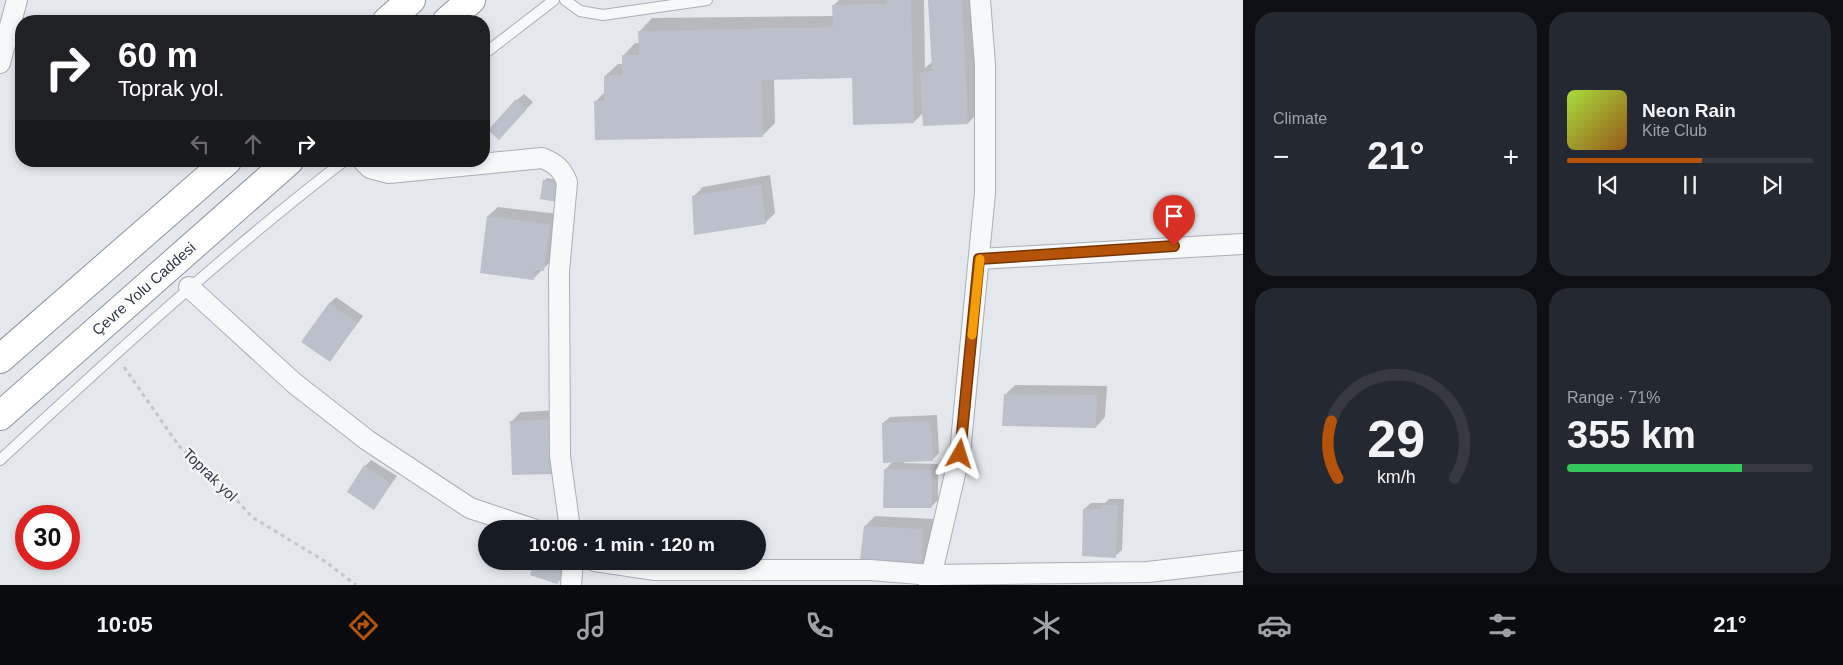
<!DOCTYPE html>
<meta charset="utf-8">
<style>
body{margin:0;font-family:Helvetica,sans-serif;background:#242831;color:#f1f3f6;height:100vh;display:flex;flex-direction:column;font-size:19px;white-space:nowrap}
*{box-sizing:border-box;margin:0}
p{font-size:16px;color:#9ea1a6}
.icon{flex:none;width:28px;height:28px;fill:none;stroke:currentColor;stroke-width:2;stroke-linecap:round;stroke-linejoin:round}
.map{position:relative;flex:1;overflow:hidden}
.side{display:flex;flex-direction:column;gap:12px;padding:12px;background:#0d0f14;width:600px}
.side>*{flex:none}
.hud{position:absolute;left:15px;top:15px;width:475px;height:152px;border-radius:20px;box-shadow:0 2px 8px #0003;background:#202124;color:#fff;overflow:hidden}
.speed{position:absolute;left:15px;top:505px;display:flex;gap:10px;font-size:25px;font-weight:700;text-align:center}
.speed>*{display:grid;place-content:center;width:65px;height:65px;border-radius:50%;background:#171b24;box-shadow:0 2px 8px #0003;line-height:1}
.speed .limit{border:8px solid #d22;background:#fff;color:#111}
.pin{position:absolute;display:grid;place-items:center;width:42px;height:42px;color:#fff;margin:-51px -21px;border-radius:50% 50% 50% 0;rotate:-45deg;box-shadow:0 0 5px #0007}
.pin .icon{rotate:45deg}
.me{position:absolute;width:55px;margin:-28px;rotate:6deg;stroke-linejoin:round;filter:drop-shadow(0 0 4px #0008)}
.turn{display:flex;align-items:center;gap:18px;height:105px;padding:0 20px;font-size:22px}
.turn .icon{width:65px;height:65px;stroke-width:2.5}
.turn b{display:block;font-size:35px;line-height:42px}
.lanes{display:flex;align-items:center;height:48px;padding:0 20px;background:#0003;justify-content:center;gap:25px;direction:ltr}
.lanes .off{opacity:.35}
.big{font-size:38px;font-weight:700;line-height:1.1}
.side .card{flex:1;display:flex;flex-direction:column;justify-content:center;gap:8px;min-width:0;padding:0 18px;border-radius:20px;background:#242831}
.side .dial{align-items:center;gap:0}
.dial svg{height:130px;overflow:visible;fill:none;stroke:#363941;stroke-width:7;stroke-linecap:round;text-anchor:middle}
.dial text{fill:#f1f3f6;stroke:none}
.song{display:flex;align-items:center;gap:15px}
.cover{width:60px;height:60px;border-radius:8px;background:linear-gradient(135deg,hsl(80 70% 55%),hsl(30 70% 35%))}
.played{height:5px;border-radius:2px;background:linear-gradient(90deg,#b45309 55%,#363941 55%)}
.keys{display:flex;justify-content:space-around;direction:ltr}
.heat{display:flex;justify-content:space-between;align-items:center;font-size:28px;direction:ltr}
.charge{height:8px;border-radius:4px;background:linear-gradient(90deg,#34c759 71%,#363941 0)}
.side .tiles{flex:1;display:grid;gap:12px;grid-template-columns:repeat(2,1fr)}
.trip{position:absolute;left:478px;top:520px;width:288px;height:50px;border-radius:25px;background:#171b24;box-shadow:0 2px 8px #0003;font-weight:700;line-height:50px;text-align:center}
.menu{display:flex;height:80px;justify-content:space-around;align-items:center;background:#090b0e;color:#9ea1a6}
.menu .icon{width:35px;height:35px}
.menu .on{color:#b45309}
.menu b{font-size:22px;color:#f1f3f6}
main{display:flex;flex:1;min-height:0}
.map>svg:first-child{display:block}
</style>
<main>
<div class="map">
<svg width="1243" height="585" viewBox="0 0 1243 585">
<rect width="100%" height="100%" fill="#e4e7ec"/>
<g fill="#0003">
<path d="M 839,0 L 924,0 L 925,68 L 932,62 L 930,0 L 972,0 L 978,113 L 968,123 L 924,112 L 914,122 L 853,77 L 774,79 L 775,123 L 762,136 L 595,102 L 605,92 L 605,76 L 618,64 L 623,64 L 623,56 L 635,43 L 640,43 L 640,31 L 652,18 L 834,16 L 833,6 Z"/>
<path d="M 524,94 L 533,102 L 506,131 L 517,100 Z"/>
<path d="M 770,175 L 775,213 L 765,223 L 693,197 L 703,187 Z"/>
<path d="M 547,178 L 563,181 L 557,201 L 544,181 Z"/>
<path d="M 498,207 L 559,214 L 553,259 L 533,279 L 488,216 Z"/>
<path d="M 336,297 L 363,316 L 330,361 L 329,304 Z"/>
<path d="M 1015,385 L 1107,386 L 1105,417 L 1096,427 L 1005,395 Z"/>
<path d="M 561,410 L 553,473 L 511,422 L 521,412 Z"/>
<path d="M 937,415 L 939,453 L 932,460 L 904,461 L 904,463 L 938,464 L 938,500 L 931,507 L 885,470 L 893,461 L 883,423 L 890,417 Z"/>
<path d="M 371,460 L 397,476 L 374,508 L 365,466 Z"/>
<path d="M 1109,499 L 1124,499 L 1122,550 L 1115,556 L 1084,509 L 1091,503 L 1105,503 Z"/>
<path d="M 875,516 L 933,519 L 932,555 L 922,565 L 865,526 Z"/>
<path d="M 537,561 L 563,569 L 560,580 L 557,583 L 535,564 Z"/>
</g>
<g fill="#bbc0ca">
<path d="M 887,0 L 911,0 L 914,123 L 853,125 L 852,78 L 762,80 L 763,137 L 595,140 L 594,101 L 604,101 L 604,76 L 622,75 L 622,55 L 639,55 L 638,31 L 833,27 L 832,5 L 887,4 Z"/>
<path d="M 928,0 L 962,0 L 968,124 L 923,126 L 920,72 L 932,71 Z"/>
<path d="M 516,99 L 527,109 L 499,140 L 488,130 Z"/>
<path d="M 543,180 L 561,184 L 557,202 L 540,199 Z"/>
<path d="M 761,184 L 766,224 L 694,235 L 692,196 Z"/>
<path d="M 487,216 L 550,224 L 544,271 L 535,270 L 534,280 L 480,273 Z"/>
<path d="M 329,303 L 357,323 L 330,362 L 301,342 Z"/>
<path d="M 1004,394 L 1097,395 L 1096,428 L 1002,426 Z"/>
<path d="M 552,420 L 554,474 L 512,475 L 510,421 Z"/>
<path d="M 931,421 L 933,461 L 883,463 L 882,423 Z"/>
<path d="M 364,465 L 391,484 L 374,510 L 347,492 Z"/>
<path d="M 884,469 L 932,470 L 932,508 L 883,508 Z"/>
<path d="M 1101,505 L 1118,505 L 1116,558 L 1082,556 L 1083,509 L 1101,509 Z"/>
<path d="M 864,526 L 923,529 L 922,566 L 860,560 Z"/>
<path d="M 534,563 L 561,572 L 557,584 L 530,575 Z"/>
</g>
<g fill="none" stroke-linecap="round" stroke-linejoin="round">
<g stroke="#a9aeb7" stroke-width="12">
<g id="lane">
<path d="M 565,0 L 580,11 L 603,15 L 707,0"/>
<path d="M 484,54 L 554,0"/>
<path d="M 0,460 C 112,357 223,254 344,161"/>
</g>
</g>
<g stroke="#a9aeb7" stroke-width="22">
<g id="street">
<path d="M 0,63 L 17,0"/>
<path d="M 363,161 L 370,168 L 389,173 L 542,158 C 555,163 562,169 567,182 L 559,271 L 560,456 L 570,529"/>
<path d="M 979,259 L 1243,244"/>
<path d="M 189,287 L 294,383 L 367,440 L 470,508 L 533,529"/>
<path d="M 595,561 L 655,570 L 870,570 L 932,575 L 1148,572 L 1243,561"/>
<path d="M 571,585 L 573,561"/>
<path d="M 929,585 L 960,453 L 985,193 L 985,65 L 980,0"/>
</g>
</g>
<g stroke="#8b94a3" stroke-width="30">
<g id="highway">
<path d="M 387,21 L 411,0"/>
<path d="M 447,21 L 471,0"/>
<path d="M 0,359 L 227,161"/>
<path id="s1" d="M 0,416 L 289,161"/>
</g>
</g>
<path stroke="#c2c5cb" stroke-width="3" stroke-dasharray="4 4" stroke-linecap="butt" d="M 124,367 L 179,446 L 221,483 L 252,517 L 326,562 L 356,585"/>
<use href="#lane" stroke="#f7f8fa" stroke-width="10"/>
<use href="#street" stroke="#f7f8fa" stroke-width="20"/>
<use href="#highway" stroke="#fff" stroke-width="28"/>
</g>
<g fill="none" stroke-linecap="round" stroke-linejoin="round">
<g stroke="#753606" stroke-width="12">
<path id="route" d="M 960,454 L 979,259 L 1174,246"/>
</g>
<use href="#route" stroke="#b45309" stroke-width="9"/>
<path stroke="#f59e0b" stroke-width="9" d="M 972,335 L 980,259"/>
</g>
<g text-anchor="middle" stroke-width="5" stroke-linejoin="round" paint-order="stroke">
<g font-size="15" fill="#2b3445" stroke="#f4f6f9">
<text dy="5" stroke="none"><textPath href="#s1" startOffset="192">Çevre Yolu Caddesi</textPath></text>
<text transform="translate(210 475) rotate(44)" y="5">Toprak yol</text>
</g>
</g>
</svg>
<div class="speed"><div class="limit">30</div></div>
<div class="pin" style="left:1174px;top:246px;background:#d93025"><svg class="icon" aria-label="arrive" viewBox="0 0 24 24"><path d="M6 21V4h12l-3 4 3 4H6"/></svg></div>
<svg class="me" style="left:960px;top:454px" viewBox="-20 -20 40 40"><path d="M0-17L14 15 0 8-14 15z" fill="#b45309" stroke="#fff" stroke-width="4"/></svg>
<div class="trip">10:06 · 1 min · 120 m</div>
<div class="hud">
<div class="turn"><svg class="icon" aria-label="right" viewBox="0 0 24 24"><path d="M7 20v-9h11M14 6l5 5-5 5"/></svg><div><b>60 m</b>Toprak yol.</div></div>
<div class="lanes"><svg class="icon off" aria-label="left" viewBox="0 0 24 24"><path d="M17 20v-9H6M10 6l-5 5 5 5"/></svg><svg class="icon off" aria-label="ahead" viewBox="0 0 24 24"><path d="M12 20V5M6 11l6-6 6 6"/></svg><svg class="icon" aria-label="right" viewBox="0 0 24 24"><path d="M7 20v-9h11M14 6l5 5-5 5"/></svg></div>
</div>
</div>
<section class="side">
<div class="tiles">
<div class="card"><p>Climate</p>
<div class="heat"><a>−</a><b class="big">21°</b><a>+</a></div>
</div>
<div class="card">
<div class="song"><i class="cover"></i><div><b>Neon Rain</b><p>Kite Club</p></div></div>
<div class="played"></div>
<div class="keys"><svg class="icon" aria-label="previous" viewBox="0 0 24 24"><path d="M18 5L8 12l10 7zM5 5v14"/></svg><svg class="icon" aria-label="pause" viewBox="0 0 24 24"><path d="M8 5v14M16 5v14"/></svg><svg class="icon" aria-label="next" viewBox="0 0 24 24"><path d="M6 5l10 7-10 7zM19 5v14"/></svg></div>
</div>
<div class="card dial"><svg viewBox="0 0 100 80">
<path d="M14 69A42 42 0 1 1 86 69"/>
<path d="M14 69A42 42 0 0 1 10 34" stroke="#b45309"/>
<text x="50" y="56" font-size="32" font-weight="700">29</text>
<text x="50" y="72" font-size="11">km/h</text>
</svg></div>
<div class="card"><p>Range · 71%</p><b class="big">355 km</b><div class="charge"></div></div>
</div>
</section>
</main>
<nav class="menu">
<b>10:05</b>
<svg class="icon on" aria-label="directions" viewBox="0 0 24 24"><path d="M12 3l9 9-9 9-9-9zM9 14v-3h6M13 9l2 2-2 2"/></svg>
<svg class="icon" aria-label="music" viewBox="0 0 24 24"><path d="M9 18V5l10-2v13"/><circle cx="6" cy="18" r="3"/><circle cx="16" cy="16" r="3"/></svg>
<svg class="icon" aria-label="phone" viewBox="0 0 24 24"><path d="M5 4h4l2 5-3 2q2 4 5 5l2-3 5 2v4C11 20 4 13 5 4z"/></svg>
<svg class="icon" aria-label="climate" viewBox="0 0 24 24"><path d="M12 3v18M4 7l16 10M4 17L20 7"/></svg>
<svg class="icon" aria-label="car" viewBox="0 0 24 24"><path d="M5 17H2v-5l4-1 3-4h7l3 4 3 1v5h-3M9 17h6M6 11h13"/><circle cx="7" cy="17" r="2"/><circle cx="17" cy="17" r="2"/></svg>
<svg class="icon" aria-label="filters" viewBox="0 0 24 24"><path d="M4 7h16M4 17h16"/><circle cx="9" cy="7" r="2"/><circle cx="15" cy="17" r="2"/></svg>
<b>21°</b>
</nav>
